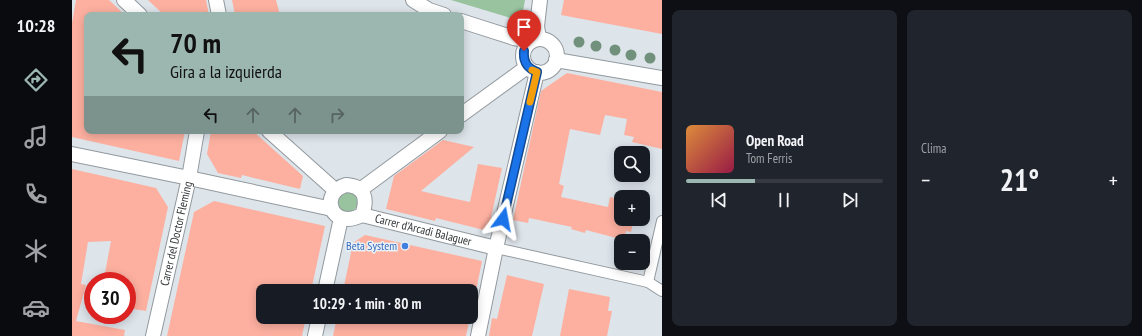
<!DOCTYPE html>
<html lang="es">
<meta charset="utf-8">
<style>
body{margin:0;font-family:"PT Sans Narrow",sans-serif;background:#20242c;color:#f1f3f6;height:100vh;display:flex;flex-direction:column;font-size:15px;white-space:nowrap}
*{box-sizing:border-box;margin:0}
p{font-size:13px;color:#9ea1a6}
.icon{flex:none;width:22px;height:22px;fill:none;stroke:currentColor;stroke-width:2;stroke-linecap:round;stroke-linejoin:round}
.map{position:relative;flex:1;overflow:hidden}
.sheet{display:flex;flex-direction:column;gap:10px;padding:10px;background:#0d0f14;width:480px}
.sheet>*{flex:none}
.top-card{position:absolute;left:12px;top:12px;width:380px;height:122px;border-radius:8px;box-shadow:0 2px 10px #0003;background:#9cb7af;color:#111;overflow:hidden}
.tools{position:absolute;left:542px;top:146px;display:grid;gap:8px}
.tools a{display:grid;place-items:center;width:36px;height:36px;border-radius:8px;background:#171b24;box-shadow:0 2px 10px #0003;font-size:20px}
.speed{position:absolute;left:12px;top:272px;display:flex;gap:8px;font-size:20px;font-weight:700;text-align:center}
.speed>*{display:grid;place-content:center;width:52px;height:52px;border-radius:50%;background:#171b24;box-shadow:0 2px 10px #0003;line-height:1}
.speed .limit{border:6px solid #d22;background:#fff;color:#111}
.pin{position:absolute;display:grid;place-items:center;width:34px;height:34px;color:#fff;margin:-41px -17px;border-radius:50% 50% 50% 0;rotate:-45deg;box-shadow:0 0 4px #0007}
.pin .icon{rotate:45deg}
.me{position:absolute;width:44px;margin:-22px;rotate:13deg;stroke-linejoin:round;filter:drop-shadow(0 0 3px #0008)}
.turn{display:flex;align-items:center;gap:14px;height:84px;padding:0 20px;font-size:18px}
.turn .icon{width:52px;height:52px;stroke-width:2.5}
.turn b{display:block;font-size:28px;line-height:34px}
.lanes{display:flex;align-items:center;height:38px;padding:0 20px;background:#0003;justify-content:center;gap:20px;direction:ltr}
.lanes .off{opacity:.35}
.big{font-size:30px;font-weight:800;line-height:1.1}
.sheet .tile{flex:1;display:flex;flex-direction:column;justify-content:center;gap:6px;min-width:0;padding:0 14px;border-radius:8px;background:#20242c}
.song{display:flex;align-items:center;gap:12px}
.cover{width:48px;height:48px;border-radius:6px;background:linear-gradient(135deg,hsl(30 70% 55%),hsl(340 70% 35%))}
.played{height:4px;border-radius:2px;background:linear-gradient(90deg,#9cb7af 35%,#363941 35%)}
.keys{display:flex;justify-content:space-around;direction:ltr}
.heat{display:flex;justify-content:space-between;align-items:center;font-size:22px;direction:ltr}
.sheet .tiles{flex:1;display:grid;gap:10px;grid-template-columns:repeat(2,1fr)}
.trip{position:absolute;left:184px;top:284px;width:222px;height:40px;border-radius:8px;background:#171b24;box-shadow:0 2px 10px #0003;font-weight:800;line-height:40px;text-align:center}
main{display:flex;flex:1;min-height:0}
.tab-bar{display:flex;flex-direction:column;width:72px;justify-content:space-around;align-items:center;background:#090b0e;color:#9ea1a6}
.tab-bar .icon{width:28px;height:28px}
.tab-bar .on{color:#9cb7af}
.tab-bar b{font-size:18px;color:#f1f3f6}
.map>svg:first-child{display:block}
</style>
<main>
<nav class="tab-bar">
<b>10:28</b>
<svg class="icon on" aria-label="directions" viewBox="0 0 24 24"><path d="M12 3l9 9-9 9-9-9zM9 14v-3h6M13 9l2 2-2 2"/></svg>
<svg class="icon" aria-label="music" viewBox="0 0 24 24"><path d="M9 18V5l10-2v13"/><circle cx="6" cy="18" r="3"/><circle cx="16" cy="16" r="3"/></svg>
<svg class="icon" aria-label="phone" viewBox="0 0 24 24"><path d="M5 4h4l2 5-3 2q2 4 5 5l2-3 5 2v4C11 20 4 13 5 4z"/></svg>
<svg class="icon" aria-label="climate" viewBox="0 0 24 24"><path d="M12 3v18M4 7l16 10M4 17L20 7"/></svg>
<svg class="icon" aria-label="car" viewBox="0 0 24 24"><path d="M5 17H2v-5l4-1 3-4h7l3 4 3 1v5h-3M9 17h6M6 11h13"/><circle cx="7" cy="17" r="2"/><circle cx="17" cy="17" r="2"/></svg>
</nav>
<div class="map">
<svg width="590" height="336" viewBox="0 0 590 336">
<rect width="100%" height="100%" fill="#dde4ea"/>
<g fill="#98c39e">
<path d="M 379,0 L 453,0 L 449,21 Z"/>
<circle cx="276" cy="202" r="10"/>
</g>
<g fill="#fdb0a0">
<path d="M 4,0 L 37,0 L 53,15 L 15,15 L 15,131 L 113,131 L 107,161 L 0,137 L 0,23 Z"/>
<path d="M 76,0 L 134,0 L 137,15 L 92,15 Z"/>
<path d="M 160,0 L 204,0 L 208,15 L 163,15 Z"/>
<path d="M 492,0 L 590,0 L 590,34 L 489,15 Z"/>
<path d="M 495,73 L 590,92 L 590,149 L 560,142 L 562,137 L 552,135 L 555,119 L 533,115 L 528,135 L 498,129 L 487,184 L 492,186 L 489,197 L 536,207 L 538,197 L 549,200 L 549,219 L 562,219 L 559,232 L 554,231 L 552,240 L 514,230 L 513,233 L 499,229 L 500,227 L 457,218 L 456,223 L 441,220 L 469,91 Z"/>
<path d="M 139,131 L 181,131 L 231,176 L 228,189 L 170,175 L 169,178 L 146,173 L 135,154 Z"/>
<path d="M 371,140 L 402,147 L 349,191 L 370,196 L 398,202 L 406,164 L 430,168 L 416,231 L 364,218 L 363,221 L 314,209 L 322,176 Z"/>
<path d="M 0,169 L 84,188 L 96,207 L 74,311 L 55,308 L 55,281 L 45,281 L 46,276 L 33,273 L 39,241 L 16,242 L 9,284 L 14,285 L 4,321 L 53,330 L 52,336 L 0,336 Z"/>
<path d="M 142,201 L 253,226 L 239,291 L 191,291 L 191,317 L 234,317 L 230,336 L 95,336 L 122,212 Z"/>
<path d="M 293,235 L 410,261 L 404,291 L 271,291 L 281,243 Z"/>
<path d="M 435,275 L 472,284 L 460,336 L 417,336 L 420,318 L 425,319 Z"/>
<path d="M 497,289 L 538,297 L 536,311 L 540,311 L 535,336 L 488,336 Z"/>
<path d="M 265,317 L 398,317 L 394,336 L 261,336 Z"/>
</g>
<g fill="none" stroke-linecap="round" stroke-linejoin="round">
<g stroke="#92999e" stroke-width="12">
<g id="pedestrian">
<path d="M 424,248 L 576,282 L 590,291"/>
<path d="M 576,282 L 590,221"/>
</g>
</g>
<g stroke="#92999e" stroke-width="16">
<g id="minor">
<path d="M 52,0 L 68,15"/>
<path d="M 144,0 L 147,15"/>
<path d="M 341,0 L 357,10 L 372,15"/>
<path d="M 389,21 L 442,38 L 460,41"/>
<path d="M 467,39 L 465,26 L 468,0"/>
<circle cx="468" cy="56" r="17"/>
<path d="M 484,60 L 590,78"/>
<path d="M 389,115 L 455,67"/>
<path d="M 197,131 L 263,190"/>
<path d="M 0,154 L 117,178 L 260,209"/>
<path d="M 274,185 C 293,186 296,199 290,215 C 259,231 246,193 274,185 Z"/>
<path d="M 288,190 L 368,131"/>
<path id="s1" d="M 290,215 L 424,248"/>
<path d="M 253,291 L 269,218"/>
<path id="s2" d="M 81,336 L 117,178 L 125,131"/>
<path d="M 243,336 L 247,317"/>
<path d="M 406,336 L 424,248 L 465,72"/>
</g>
</g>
<use href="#pedestrian" stroke="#fff" stroke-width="10"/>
<use href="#minor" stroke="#fff" stroke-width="14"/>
</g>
<g fill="#71917d">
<circle cx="507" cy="42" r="5.5"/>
<circle cx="524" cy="46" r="5.5"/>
<circle cx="543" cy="50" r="5.5"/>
<circle cx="559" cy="55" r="5.5"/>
<circle cx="578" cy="58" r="5.5"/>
</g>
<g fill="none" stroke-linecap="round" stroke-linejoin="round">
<g stroke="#114b97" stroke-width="10">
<path id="route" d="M 431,219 L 465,72 C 455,68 451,62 452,51"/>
</g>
<use href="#route" stroke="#1a73e8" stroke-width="7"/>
<path stroke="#f59e0b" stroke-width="7" d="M 458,102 L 465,72 L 460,70"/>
</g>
<circle fill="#3f7fe0" stroke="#eaf1f7" stroke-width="1.5" cx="333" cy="246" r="4"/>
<g text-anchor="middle" stroke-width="3" stroke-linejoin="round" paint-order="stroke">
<g font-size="12" fill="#313436" stroke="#eaf1f7">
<text dy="4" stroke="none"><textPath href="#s1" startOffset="63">Carrer d'Arcadi Balaguer</textPath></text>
<text dy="4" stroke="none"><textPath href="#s2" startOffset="105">Carrer del Doctor Fleming</textPath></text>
</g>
<g font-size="12" fill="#366cbe" stroke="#eaf1f7" text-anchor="end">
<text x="325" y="250">Beta System</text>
</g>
</g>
</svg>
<div class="tools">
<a><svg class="icon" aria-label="search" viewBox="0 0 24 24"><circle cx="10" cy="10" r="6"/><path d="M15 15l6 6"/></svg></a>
<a>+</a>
<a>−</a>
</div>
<div class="speed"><div class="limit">30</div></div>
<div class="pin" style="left:452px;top:51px;background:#d93025"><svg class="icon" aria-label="arrive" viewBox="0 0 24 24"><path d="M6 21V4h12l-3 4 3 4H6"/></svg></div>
<svg class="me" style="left:431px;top:219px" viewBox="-20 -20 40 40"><path d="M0-17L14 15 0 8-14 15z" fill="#1a73e8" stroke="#fff" stroke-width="4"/></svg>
<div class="trip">10:29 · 1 min · 80 m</div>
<div class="top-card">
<div class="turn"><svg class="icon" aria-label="left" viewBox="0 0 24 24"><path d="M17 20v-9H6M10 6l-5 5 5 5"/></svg><div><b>70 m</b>Gira a la izquierda</div></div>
<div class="lanes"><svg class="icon" aria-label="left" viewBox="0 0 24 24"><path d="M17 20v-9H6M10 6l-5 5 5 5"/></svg><svg class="icon off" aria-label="ahead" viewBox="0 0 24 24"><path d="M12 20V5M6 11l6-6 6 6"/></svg><svg class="icon off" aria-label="ahead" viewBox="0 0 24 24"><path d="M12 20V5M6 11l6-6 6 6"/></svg><svg class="icon off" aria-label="right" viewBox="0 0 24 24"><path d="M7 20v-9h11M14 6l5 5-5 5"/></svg></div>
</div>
</div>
<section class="sheet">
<div class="tiles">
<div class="tile">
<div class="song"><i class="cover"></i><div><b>Open Road</b><p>Tom Ferris</p></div></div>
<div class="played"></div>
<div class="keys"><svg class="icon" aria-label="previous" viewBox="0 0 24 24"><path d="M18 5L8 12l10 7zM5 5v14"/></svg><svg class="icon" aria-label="pause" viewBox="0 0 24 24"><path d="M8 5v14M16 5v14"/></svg><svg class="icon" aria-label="next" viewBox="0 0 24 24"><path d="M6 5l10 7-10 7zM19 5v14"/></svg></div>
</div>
<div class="tile"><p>Clima</p>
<div class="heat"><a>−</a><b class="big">21°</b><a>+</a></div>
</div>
</div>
</section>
</main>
